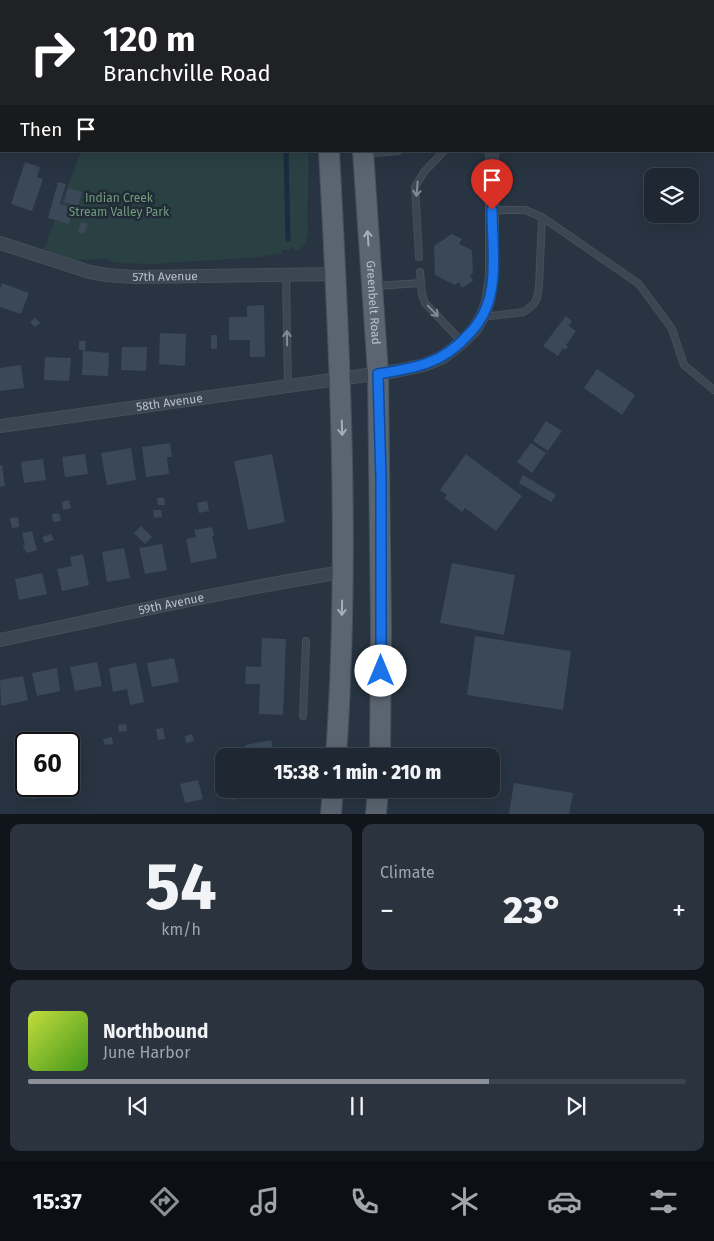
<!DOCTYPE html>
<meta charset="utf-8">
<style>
body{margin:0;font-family:"Fira Sans",sans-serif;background:#2b333e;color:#f1f3f6;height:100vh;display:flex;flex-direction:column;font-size:19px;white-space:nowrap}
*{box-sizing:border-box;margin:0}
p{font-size:16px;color:#a1a5ac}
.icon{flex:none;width:28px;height:28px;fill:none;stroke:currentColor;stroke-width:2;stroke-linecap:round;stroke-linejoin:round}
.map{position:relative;height:814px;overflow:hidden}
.drawer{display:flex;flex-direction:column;gap:10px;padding:10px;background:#10151c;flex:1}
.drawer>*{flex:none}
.guide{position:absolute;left:0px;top:0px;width:715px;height:152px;box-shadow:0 5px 20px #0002,0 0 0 1px #3c444d;background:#202124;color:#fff;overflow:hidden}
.controls{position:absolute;left:644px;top:168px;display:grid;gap:10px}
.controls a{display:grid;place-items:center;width:55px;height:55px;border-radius:10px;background:#1e2732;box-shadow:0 5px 20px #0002,0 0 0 1px #3c444d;font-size:25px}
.speed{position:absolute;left:15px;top:732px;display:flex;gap:10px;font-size:25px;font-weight:700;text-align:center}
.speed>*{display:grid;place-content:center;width:65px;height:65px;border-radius:50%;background:#1e2732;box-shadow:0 5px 20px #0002,0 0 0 1px #3c444d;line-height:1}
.speed .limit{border:2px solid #111;border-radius:8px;background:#fff;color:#111}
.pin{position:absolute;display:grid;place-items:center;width:42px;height:42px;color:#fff;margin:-51px -21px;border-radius:50% 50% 50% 0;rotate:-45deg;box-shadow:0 0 5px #0007}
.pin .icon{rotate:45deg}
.me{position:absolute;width:55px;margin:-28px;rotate:0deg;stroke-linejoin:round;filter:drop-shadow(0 0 4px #0008)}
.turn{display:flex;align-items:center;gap:18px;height:105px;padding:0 20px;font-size:22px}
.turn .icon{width:65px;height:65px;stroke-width:2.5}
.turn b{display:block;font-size:35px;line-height:42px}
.then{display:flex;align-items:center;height:48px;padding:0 20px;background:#0003;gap:10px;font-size:19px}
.big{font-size:38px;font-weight:800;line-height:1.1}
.drawer .tile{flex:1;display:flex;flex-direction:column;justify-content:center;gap:8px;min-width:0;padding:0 18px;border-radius:10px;background:#2b333e}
.drawer .dial{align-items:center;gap:0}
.dial b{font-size:65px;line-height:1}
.song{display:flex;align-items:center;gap:15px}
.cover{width:60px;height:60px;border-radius:8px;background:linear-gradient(135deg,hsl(70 70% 55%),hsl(100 70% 35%))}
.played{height:5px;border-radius:2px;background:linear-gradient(90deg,#8c9099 70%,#3c444d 70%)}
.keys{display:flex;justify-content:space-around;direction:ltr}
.heat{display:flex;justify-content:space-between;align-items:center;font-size:28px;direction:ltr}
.drawer .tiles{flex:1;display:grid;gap:10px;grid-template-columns:1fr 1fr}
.tile:last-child{grid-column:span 2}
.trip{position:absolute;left:215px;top:748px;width:285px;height:50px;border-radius:10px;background:#1e2732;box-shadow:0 5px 20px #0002,0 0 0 1px #3c444d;font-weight:800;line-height:50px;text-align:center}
.menu{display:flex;height:80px;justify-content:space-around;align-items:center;background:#0c1014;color:#a1a5ac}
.menu .icon{width:35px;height:35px}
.menu .current{color:#8c9099}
.menu b{font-size:22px;color:#f1f3f6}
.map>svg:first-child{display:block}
</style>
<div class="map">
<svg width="714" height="814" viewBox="0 0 714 814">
<rect width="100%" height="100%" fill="#283442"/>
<g fill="#2a4143">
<path d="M 0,0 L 298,0 L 298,1 L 1,1 L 1,73 Z"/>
<path d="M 81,151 L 308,151 C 310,179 306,205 308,233 L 306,235 L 306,243 L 299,250 L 295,250 L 293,247 L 290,249 L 282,250 L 282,253 L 258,257 L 153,264 L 115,263 L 108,259 L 72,260 L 44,249 Z"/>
</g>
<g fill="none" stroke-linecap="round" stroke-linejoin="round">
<g stroke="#1b2b40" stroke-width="5">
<path d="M 264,0 L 264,1"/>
<path d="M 286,151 L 288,239"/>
</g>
</g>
<g fill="#3a4858">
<path d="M 25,162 L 40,167 L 37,177 L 43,179 L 32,211 L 11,204 Z"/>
<path d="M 58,182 L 66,184 L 60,204 L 73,208 L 69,224 L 48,218 Z"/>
<path d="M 68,188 L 82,192 L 78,206 L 64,202 Z"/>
<path d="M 81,222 L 88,224 L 84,234 L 78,232 Z"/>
<path d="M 452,234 L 462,239 L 459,244 L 472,250 L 473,273 L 470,275 L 473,281 L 462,288 L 459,282 L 455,285 L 435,275 L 434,246 Z"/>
<path d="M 2,283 L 29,293 L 21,314 L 0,307 L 0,289 Z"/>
<path d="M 264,305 L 265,357 L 250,357 L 250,340 L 229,340 L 229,317 L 247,317 L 247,306 Z"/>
<path d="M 566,316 L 572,321 L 569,326 L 576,331 L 566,345 L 568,347 L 565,350 L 563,348 L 558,356 L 543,346 Z"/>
<path d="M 35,318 L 40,323 L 35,327 L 30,322 Z"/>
<path d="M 160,333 L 186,334 L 185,366 L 159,364 Z"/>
<rect x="211" y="335" width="6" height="14"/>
<path d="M 79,341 L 86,341 L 85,351 L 109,353 L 108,376 L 82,375 L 83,350 L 79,350 Z"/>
<path d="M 122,347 L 147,347 L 146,371 L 121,370 Z"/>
<path d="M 45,357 L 71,358 L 69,381 L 44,380 Z"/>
<path d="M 21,365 L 24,388 L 0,391 L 0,368 Z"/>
<path d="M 597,369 L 635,395 L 622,415 L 584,388 Z"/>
<path d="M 546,421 L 562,431 L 548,451 L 533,441 Z"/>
<path d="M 170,443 L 172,457 L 167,457 L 169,474 L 146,477 L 142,447 Z"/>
<path d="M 531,443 L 546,453 L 532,473 L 517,462 Z"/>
<path d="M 131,448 L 136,480 L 107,485 L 101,453 Z"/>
<path d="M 85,454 L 88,474 L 65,477 L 62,457 Z"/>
<path d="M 272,454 L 285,522 L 248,530 L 234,461 Z"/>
<path d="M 466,454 L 522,496 L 496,531 L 465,508 L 462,512 L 444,498 L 447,495 L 440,490 Z"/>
<path d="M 43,459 L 46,480 L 24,483 L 21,462 Z"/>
<path d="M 0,465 L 2,465 L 5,486 L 0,487 Z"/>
<path d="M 523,475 L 556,495 L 551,502 L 519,483 Z"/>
<path d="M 157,498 L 164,498 L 165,505 L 158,505 Z"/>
<path d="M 69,500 L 71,508 L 63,510 L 62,502 Z"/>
<path d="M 207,501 L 209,511 L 199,513 L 197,503 Z"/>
<path d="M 153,510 L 161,510 L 162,517 L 154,518 Z"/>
<path d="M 59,513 L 61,521 L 53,522 L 52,514 Z"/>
<path d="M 18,517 L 19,527 L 12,528 L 10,518 Z"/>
<path d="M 141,526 L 152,537 L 145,544 L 134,533 Z"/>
<path d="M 212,527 L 214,535 L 212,536 L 217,558 L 191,563 L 186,539 L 196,537 L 194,530 Z"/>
<path d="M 32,531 L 37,550 L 26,553 L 26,550 L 24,550 L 23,545 L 25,545 L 22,533 Z"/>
<path d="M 51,534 L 54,540 L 45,543 L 42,537 Z"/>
<path d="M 162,544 L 167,570 L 145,574 L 139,548 Z"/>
<path d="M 124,548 L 130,578 L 107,582 L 102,552 Z"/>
<path d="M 83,554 L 89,585 L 62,591 L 57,569 L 72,566 L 70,557 Z"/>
<path d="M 452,563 L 515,575 L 504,635 L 440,623 Z"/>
<path d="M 42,573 L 47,594 L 19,600 L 15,579 Z"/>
<path d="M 475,636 L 571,651 L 563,710 L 467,695 Z"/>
<path d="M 262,638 L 286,639 L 283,715 L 259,714 L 260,684 L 245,684 L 246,666 L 261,667 Z"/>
<path d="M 174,658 L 179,682 L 152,687 L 147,663 Z"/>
<path d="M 97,662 L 102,686 L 75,691 L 70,667 Z"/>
<path d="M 136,663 L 144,702 L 130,705 L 127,689 L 113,692 L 109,668 Z"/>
<path d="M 57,668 L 60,691 L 37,696 L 32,673 Z"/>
<path d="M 23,676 L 28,700 L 1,706 L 0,680 Z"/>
<path d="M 126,724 L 127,731 L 119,732 L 118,725 Z"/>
<path d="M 163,728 L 165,739 L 158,740 L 156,729 Z"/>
<path d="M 192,734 L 194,741 L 186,743 L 185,736 Z"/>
<path d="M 112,737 L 113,744 L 105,745 L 103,739 Z"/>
<path d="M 271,740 L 275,756 L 247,756 L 245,745 Z"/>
<path d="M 24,751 L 26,758 L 19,759 L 17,752 Z"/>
<path d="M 198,780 L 203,799 L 185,803 L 180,784 Z"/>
<path d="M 514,783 L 573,793 L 569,814 L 509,814 Z"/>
<path d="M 38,787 L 39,798 L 32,799 L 30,789 Z"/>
<path d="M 229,789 L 286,789 L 286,790 L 231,800 Z"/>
</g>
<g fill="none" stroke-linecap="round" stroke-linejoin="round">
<g stroke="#464f5b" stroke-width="8">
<g id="lane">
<path d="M 365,154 L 398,151"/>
<path d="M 542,217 L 639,284 L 672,329 L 684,365 L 714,390"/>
<path d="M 419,257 L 415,187 L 424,172 L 444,151"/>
<path d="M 420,272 L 422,294 L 425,303 L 462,342"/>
<path d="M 286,275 L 288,386"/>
<path d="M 376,286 L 421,283"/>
<path d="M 482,317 L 524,312 L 534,304 L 537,298 L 539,286 L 542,217 L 525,210 L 492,210"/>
<path d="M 303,716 L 306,641"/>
</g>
</g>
<g stroke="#464f5b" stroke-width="14">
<g id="street">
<path d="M 491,0 L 491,1"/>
<path id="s1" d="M 0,243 L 90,272 L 107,275 L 134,277 L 336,274"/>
<path id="s2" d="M 0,426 L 396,371 L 424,365 L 443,357 L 462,342 L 475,329 L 482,317 L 488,302 L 492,276 L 492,151"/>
<path id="s3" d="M 0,640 C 114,616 228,590 343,572"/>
</g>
</g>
<g stroke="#464f5b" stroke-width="22">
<g id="primary">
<path d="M 320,0 L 320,1"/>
<path d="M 352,0 L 352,1"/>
<path d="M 329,151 C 340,353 350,555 336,756"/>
<path id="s4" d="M 363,151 L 378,373 L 381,627 L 380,756"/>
<path d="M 331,814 L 333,789"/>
<path d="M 376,814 L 378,789"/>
</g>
</g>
<use href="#lane" stroke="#3c4652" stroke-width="6"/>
<use href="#street" stroke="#3c4652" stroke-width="12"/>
<use href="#primary" stroke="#5a6571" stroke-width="20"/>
</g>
<defs><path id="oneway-shaft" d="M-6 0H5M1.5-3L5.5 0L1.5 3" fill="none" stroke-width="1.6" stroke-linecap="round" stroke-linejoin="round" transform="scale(1.25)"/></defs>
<g stroke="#818a95">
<use href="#oneway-shaft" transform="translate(417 189) rotate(95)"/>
<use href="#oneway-shaft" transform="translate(433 311) rotate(46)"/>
<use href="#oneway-shaft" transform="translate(287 338) rotate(-91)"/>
</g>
<g stroke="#a6afb9">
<use href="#oneway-shaft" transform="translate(368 238) rotate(-94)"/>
<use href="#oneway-shaft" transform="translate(342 428) rotate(88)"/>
<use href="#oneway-shaft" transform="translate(342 608) rotate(91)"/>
</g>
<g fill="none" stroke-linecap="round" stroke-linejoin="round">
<g stroke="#114b97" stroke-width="12">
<path id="route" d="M 381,671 L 381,479 L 378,374 C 415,368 442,364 468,335 C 480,323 488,308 491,291 C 496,266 492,236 492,210"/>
</g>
<use href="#route" stroke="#1a73e8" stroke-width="9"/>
</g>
<g text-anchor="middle" stroke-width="5" stroke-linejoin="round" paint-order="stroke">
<g font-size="12" fill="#719b7a" stroke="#212b37">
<text x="119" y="202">Indian Creek<tspan x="119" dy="14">Stream Valley Park</tspan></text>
</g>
<g font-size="12" fill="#b9c1cb" stroke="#212b37">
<text dy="4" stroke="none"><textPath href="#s1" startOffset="170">57th Avenue</textPath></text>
<text dy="4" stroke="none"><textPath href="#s4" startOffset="152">Greenbelt Road</textPath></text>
<text dy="4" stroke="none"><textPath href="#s2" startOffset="171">58th Avenue</textPath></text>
<text dy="4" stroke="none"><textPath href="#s3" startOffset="175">59th Avenue</textPath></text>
</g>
</g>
</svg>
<div class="controls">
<a><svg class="icon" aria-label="layers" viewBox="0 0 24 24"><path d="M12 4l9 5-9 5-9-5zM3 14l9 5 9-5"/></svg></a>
</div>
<div class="speed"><div class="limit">60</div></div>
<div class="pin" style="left:492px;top:210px;background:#d93025"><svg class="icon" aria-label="arrive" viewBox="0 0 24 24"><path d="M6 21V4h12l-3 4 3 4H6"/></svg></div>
<svg class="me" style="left:381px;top:671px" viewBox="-20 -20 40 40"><circle r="19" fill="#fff"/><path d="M0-13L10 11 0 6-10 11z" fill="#1a73e8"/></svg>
<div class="trip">15:38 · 1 min · 210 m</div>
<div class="guide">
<div class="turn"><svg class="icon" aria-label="right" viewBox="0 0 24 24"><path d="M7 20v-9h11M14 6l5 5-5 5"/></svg><div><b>120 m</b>Branchville Road</div></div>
<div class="then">Then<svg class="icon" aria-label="arrive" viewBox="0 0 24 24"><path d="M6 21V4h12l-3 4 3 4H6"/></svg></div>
</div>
</div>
<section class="drawer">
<div class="tiles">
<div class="tile dial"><b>54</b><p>km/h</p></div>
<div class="tile"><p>Climate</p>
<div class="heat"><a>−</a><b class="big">23°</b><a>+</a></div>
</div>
<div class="tile">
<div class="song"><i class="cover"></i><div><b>Northbound</b><p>June Harbor</p></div></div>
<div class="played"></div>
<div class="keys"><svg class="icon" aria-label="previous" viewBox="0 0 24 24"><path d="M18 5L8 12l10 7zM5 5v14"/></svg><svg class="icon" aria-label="pause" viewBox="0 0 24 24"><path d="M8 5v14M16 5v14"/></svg><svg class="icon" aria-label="next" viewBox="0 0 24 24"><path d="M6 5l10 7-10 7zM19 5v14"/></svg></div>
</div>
</div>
</section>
<nav class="menu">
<b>15:37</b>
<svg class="icon current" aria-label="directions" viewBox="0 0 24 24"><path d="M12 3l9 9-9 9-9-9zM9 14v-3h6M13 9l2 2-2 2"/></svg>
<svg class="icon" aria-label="music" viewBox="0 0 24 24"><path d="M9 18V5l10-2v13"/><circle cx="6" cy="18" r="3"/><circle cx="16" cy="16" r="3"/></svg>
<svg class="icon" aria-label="phone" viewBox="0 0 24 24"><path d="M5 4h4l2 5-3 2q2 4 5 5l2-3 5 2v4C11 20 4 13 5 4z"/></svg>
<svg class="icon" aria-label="climate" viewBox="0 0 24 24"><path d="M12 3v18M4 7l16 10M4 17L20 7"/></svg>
<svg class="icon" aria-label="car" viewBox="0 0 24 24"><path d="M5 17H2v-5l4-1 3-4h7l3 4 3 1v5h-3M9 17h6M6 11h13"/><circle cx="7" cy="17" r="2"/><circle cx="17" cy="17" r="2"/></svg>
<svg class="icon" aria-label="filters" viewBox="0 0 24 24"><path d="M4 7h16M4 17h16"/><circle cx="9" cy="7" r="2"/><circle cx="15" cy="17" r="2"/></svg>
</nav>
